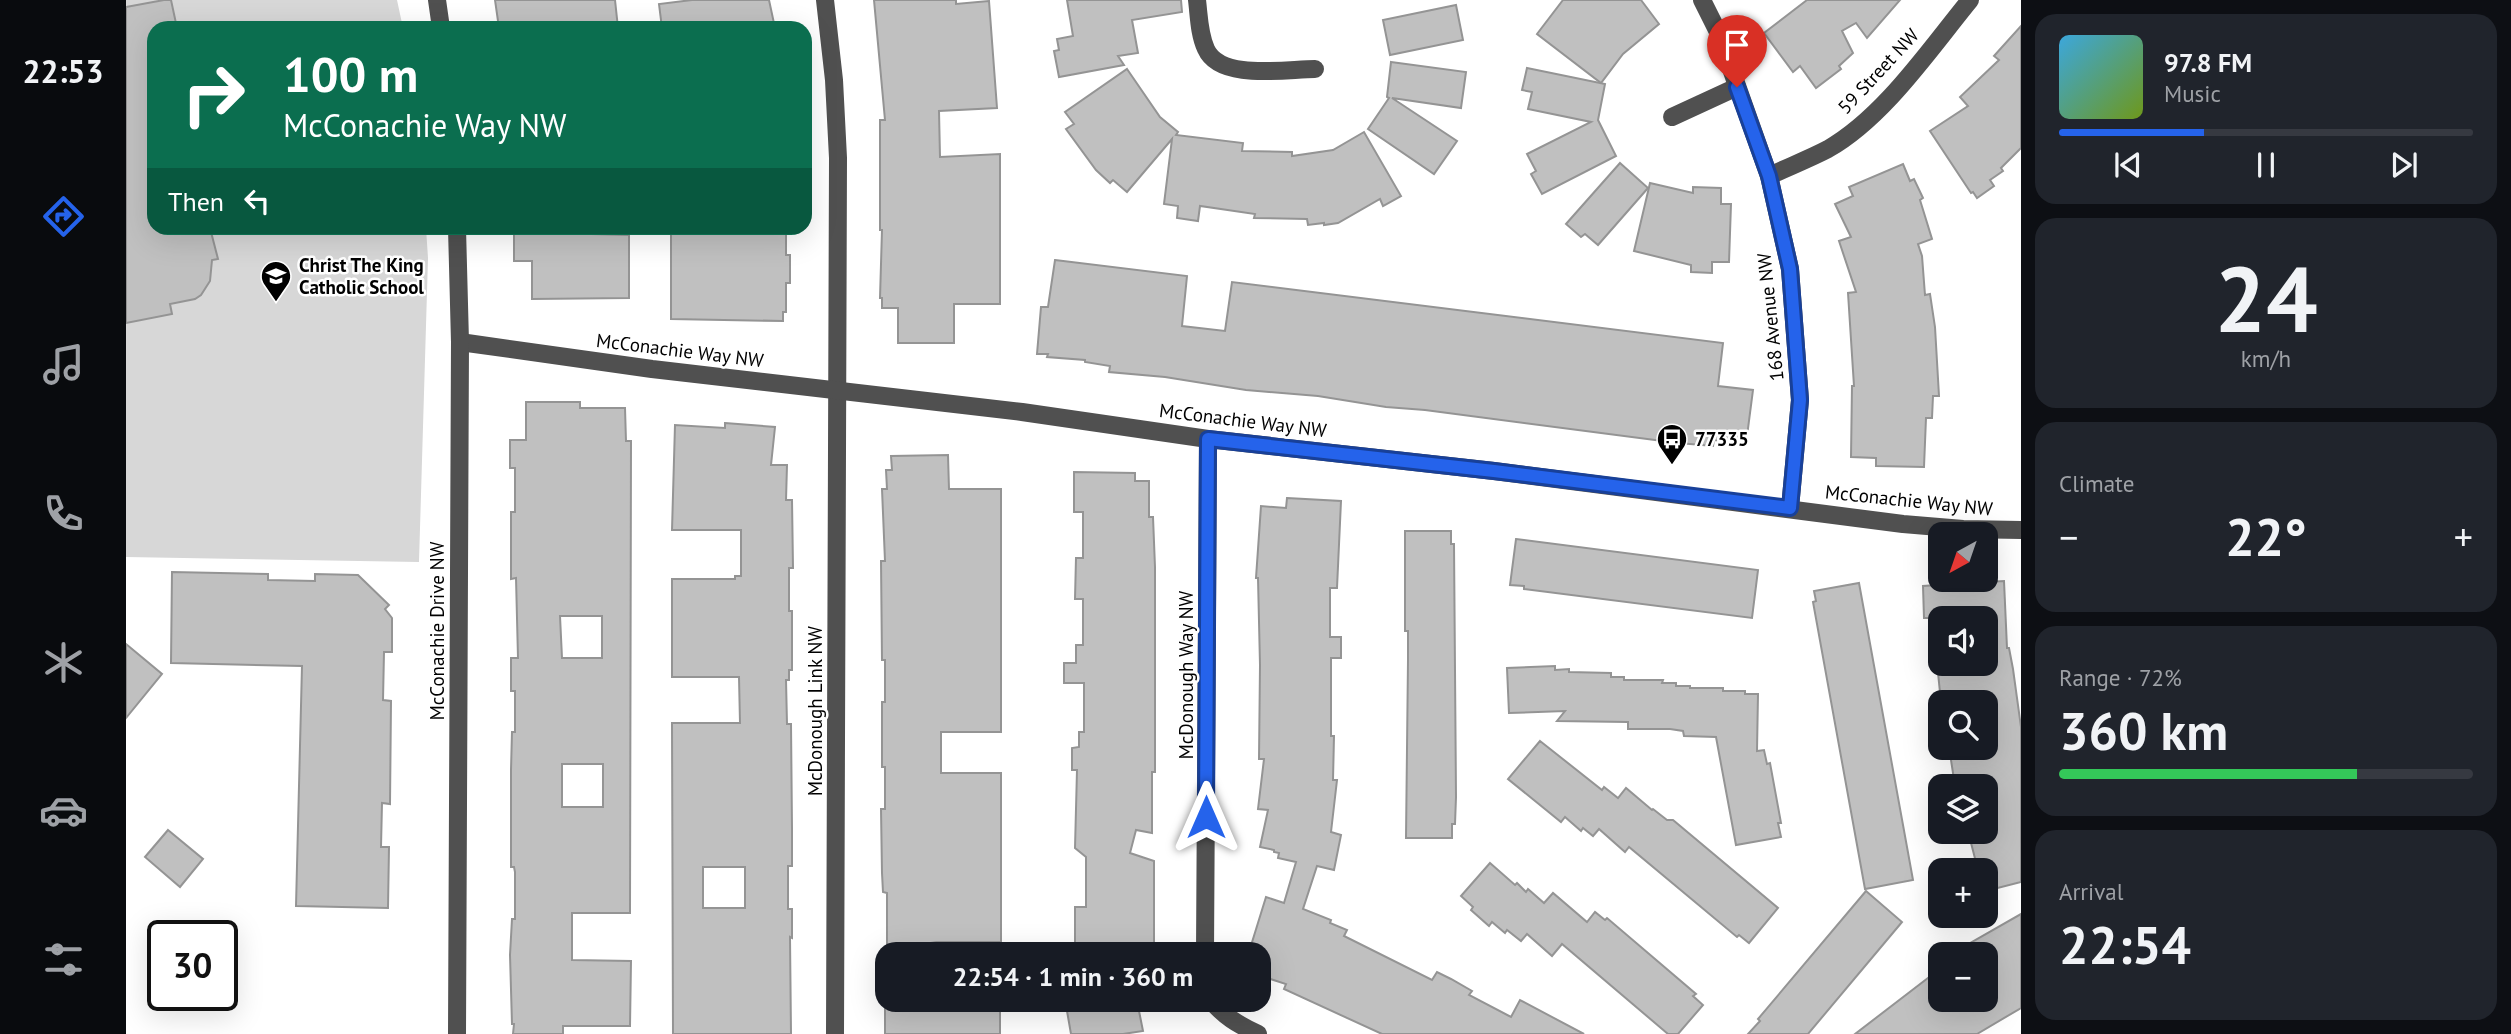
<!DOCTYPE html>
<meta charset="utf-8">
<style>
body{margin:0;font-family:"PT Sans",sans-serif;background:#20242c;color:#f1f3f6;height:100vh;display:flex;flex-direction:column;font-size:26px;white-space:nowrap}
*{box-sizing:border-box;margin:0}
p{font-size:23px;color:#9ea1a6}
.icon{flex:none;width:38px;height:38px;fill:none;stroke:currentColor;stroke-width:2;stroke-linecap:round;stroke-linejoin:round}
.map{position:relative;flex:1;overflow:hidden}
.drawer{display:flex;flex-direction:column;gap:14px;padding:14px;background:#0d0f14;width:490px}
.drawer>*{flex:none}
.guide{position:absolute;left:21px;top:21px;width:665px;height:214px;border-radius:21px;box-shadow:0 7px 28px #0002;background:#0b6e4f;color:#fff;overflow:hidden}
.needle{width:46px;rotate:220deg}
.fabs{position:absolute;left:1802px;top:522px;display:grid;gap:14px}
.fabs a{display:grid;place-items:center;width:70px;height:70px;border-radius:14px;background:#171b24;box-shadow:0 7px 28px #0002;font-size:35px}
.speed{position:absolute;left:21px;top:920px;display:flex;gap:14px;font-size:35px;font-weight:700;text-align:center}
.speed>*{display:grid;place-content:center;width:91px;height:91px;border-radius:50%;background:#171b24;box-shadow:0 7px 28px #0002;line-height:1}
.speed .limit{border:4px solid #111;border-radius:10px;background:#fff;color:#111}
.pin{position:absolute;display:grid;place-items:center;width:60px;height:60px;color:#fff;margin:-72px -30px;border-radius:50% 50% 50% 0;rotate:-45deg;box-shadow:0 0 7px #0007}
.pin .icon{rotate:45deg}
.me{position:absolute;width:77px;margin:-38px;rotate:0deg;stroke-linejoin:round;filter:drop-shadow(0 0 5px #0008)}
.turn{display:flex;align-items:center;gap:24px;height:147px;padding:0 21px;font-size:32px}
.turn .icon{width:91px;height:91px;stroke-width:2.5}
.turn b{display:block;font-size:49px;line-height:60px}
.then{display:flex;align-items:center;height:66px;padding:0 21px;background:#0003;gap:14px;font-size:26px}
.big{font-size:52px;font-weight:600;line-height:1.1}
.drawer .card{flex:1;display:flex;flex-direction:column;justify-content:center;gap:10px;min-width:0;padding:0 24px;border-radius:21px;background:#20242c}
.drawer .dial{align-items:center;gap:0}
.dial b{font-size:91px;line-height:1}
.song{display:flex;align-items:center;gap:21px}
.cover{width:84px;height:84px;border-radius:10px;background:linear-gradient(135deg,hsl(200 70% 55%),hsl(80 70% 35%))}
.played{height:7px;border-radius:4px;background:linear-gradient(90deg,#2563eb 35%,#363941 35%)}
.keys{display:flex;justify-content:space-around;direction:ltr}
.heat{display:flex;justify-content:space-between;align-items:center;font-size:38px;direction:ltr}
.charge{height:10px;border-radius:5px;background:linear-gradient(90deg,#34c759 72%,#363941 0)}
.trip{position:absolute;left:749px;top:942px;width:396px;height:70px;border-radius:21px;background:#171b24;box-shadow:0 7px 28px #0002;font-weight:600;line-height:70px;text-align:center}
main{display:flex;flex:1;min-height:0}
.tab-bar{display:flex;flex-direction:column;width:126px;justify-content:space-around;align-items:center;background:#090b0e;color:#9ea1a6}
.tab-bar .icon{width:49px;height:49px}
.tab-bar .on{color:#2563eb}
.tab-bar b{font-size:32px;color:#f1f3f6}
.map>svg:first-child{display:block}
</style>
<main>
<nav class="tab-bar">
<b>22:53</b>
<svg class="icon on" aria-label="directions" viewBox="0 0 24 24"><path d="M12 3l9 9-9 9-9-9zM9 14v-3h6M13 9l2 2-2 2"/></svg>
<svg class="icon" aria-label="music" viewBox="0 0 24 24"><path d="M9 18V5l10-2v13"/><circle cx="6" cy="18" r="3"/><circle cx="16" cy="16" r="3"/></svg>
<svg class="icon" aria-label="phone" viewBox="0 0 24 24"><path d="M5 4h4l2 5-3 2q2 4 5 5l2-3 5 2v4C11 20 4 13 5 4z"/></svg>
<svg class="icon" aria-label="climate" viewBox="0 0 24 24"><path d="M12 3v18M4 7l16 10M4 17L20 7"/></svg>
<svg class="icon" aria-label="car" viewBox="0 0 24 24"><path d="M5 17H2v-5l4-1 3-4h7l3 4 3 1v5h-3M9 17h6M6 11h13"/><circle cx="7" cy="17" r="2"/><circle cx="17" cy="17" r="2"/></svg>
<svg class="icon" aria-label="filters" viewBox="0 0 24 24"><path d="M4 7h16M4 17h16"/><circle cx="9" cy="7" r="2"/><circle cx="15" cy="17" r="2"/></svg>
</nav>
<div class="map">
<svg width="1895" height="1034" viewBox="0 0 1895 1034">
<rect width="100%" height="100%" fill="#fff"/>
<path fill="#d7d7d7" d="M 0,0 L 271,0 L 277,28 L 28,28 L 28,228 L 300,228 L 302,258 L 293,562 L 0,557 Z"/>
<g fill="#c0c0c0" stroke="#949494" stroke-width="2" fill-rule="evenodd">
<path d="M 38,0 L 45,0 L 51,28 L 28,28 L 28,228 L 84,228 L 92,259 L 86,260 L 84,281 L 75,295 L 69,299 L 44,304 L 46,314 L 0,323 L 0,7 Z"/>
<path d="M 369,0 L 489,0 L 492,28 L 373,28 Z"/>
<path d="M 566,0 L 643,0 L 649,28 L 536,28 L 533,4 Z"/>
<path d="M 748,0 L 830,0 L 830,4 L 863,1 L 871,108 L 813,111 L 814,157 L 874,154 L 874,304 L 828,304 L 828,343 L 772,343 L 772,308 L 756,308 L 756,298 L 754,298 L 756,230 L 754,230 L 754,120 L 759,120 Z"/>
<path d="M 941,0 L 1055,0 L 1056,12 L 1006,20 L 1012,53 L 992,56 L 998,65 L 933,77 L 928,51 L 933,50 L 931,39 L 947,36 Z"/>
<path d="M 1437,0 L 1515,0 L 1533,24 L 1497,54 L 1475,83 L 1411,34 Z"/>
<path d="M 1681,0 L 1774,0 L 1741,38 L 1730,23 L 1716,31 L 1727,53 L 1713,66 L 1715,69 L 1690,88 L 1674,66 L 1667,72 L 1638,33 Z"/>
<path d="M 1330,5 L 1337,40 L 1264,55 L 1257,20 Z"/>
<path d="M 1895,26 L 1895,148 L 1875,168 L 1877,171 L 1864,180 L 1868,186 L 1851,198 L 1847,192 L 1845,193 L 1804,131 L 1842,106 L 1834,97 L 1873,60 L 1868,56 Z"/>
<path d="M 1265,62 L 1340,72 L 1335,108 L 1266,98 L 1331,141 L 1308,174 L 1242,129 L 1263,98 L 1261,97 Z"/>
<path d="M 1401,68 L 1479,84 L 1472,120 L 1490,156 L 1416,194 L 1405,174 L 1410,171 L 1401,154 L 1465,122 L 1402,109 L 1406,92 L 1396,90 Z"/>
<path d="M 1001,69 L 1034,117 L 1052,132 L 1050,135 L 1117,143 L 1116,151 L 1166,152 L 1166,156 L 1207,150 L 1238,132 L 1275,196 L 1257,206 L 1254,199 L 1212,223 L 1198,225 L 1198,223 L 1182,225 L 1181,219 L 1128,218 L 1129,214 L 1074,206 L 1072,221 L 1051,218 L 1052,206 L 1038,204 L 1046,139 L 1001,192 L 987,180 L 984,183 L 970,170 L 940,129 L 948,124 L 939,112 Z"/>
<path d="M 1494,163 L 1522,188 L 1472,245 L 1459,234 L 1455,237 L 1440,224 Z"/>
<path d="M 1777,164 L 1784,181 L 1788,179 L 1797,198 L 1794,200 L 1806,239 L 1792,244 L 1796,256 L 1799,295 L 1804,294 L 1809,327 L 1813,396 L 1807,396 L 1806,418 L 1800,418 L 1798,467 L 1750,466 L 1750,458 L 1725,457 L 1726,386 L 1728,386 L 1722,293 L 1730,292 L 1713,241 L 1725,237 L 1709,204 L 1727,196 L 1723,187 Z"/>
<path d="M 1524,183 L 1567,193 L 1567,187 L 1595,188 L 1595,204 L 1605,204 L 1603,262 L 1586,262 L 1586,273 L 1565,272 L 1565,265 L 1508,251 Z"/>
<path d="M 545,228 L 660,228 L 660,255 L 664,255 L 664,283 L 660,283 L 660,312 L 657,312 L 657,321 L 545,319 Z"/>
<path d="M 388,232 L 503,235 L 503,298 L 406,299 L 406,261 L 388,261 Z"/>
<path d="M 929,260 L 1061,276 L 1056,326 L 1099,331 L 1106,282 L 1597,343 L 1592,386 L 1627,390 L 1620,444 L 1588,440 L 1587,446 L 1552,443 L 1299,410 L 1260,407 L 1192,396 L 1120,390 L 1039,377 L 983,372 L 984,366 L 959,362 L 959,360 L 921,357 L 922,354 L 911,354 L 915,307 L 922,307 Z"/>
<path d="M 400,402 L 454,402 L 454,408 L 499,408 L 500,441 L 505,441 L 504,913 L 446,913 L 446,960 L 505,961 L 504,1026 L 437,1026 L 437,1034 L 387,1034 L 388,1024 L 386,1024 L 384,955 L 386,919 L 389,919 L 389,872 L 388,867 L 385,867 L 385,770 L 386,732 L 389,732 L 389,691 L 385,691 L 385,658 L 392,658 L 390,578 L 385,579 L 385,512 L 389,512 L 389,468 L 384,468 L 384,440 L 400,440 ZM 434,616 L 476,616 L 476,658 L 436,658 ZM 436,764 L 477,764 L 477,807 L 436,807 Z"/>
<path d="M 599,423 L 649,427 L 645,465 L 661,465 L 660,500 L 666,500 L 667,568 L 663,568 L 663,611 L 666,611 L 666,670 L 663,670 L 663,680 L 660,680 L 661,724 L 665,724 L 666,828 L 666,866 L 662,866 L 662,909 L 666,909 L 666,938 L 664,937 L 665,1034 L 547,1034 L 546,723 L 614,723 L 613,677 L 546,677 L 546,579 L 609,579 L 609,576 L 615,576 L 615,530 L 546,530 L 549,425 L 599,428 ZM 577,867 L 619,867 L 619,908 L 577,908 Z"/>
<path d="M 822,455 L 823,489 L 875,489 L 875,732 L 815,732 L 815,773 L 875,773 L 875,942 L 810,942 L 804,943 L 804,954 L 761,954 L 761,893 L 757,892 L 756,873 L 755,809 L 759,809 L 759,767 L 756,767 L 756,702 L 759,702 L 759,660 L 756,660 L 755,561 L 759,561 L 756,489 L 761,489 L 760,470 L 766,470 L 765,456 Z"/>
<path d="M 948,472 L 1009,473 L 1009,481 L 1023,481 L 1023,517 L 1027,517 L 1029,567 L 1029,772 L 1026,772 L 1026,833 L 1010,830 L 1004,853 L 1028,861 L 1028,947 L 1017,947 L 1017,954 L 949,954 L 949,907 L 960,907 L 960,857 L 949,848 L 951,770 L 946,770 L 946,748 L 953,747 L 953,732 L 958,732 L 958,683 L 938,683 L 938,663 L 950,663 L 950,645 L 957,645 L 957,599 L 949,599 L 950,558 L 957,558 L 957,512 L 948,512 Z"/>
<path d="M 1161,498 L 1215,501 L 1211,588 L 1204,588 L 1204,637 L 1215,637 L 1215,658 L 1205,658 L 1205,736 L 1208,736 L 1207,780 L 1211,780 L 1205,832 L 1215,835 L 1208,870 L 1191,866 L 1177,909 L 1205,920 L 1204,923 L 1221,930 L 1218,936 L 1306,980 L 1311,972 L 1325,979 L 1346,991 L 1343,995 L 1385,1017 L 1394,1000 L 1458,1034 L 1256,1034 L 1158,989 L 1160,984 L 1132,975 L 1132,954 L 1123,952 L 1140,897 L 1158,903 L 1170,862 L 1152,858 L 1153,853 L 1148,852 L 1148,850 L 1134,847 L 1142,810 L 1132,809 L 1138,759 L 1133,759 L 1134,665 L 1132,578 L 1130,578 L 1135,506 L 1160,508 Z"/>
<path d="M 1279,531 L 1325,531 L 1325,544 L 1328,544 L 1330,797 L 1329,824 L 1326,824 L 1326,838 L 1280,838 L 1282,660 L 1282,631 L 1279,631 Z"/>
<path d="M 1390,539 L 1632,570 L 1626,618 L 1398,589 L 1398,586 L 1384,585 Z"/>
<path d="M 46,572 L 142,574 L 142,580 L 189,581 L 189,574 L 232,575 L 263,605 L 259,609 L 266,618 L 266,652 L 258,652 L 257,700 L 265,701 L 264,804 L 256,803 L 255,847 L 263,847 L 262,908 L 170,906 L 176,666 L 45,663 Z"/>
<path d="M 1878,581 L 1881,648 L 1883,648 L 1887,669 L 1895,727 L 1895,882 L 1860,891 L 1860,870 L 1852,870 L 1844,839 L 1860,835 L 1860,786 L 1829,786 L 1823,747 L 1860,747 L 1860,702 L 1815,702 L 1811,663 L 1860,663 L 1860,618 L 1798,618 L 1797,586 L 1858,582 L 1860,589 L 1860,582 Z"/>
<path d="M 1733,583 L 1787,880 L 1739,889 L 1687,602 L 1690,601 L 1688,591 Z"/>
<path d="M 0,644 L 36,674 L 0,718 Z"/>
<path d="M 1429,666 L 1429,670 L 1443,669 L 1443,672 L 1485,673 L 1485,677 L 1498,677 L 1498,680 L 1537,680 L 1536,683 L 1550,683 L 1550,686 L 1564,686 L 1564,688 L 1597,688 L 1597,691 L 1619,691 L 1619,694 L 1632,694 L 1631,751 L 1638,750 L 1641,764 L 1644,763 L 1655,823 L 1652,823 L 1655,837 L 1610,845 L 1590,737 L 1558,736 L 1557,731 L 1544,729 L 1502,729 L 1502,722 L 1431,721 L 1439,711 L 1383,713 L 1381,668 Z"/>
<path d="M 1414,741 L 1476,790 L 1478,787 L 1492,798 L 1500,788 L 1526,810 L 1527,809 L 1541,820 L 1547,820 L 1652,908 L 1623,943 L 1613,935 L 1611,937 L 1503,847 L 1499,852 L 1473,829 L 1467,836 L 1457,828 L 1455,831 L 1439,817 L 1435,822 L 1382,779 Z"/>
<path d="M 42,830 L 77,859 L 54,887 L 19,857 Z"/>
<path d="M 1364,863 L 1389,885 L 1391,883 L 1400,892 L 1402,889 L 1418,903 L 1427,893 L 1461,922 L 1469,912 L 1479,920 L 1481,918 L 1570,994 L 1567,996 L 1577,1005 L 1552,1034 L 1542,1034 L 1436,944 L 1426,956 L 1401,934 L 1395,941 L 1381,930 L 1379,933 L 1366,922 L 1363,926 L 1345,910 L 1347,907 L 1335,896 Z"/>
<path d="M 1740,891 L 1776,922 L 1682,1034 L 1622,1034 L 1634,1021 L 1632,1019 Z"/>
<path d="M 1895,914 L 1895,1008 L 1851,1034 L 1729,1034 L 1815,968 L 1815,999 L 1860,999 L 1860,954 L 1825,954 Z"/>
<rect x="759" y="999" width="115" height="35"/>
<path d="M 1000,1000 L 1001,1008 L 1012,1006 L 1017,1031 L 997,1034 L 945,1034 L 941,1011 Z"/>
</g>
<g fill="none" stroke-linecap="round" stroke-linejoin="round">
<g stroke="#505050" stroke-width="18">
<path d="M 311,0 L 315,28"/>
<path d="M 699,0 L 708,80 L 712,158 L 709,1034"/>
<path d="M 1071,0 C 1073,16 1073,34 1080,49 C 1094,81 1160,69 1189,69"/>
<path d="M 1576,0 L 1592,32 L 1643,176 L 1664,269 L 1674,400 L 1664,508"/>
<path d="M 1546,117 L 1611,87"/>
<path d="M 1643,176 C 1662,167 1683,159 1702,149 C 1758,117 1803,50 1844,0"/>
<path d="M 334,342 L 526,369 L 896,412 L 1082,439 L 1368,471 L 1777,524 L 1837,529 L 1895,530"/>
<path d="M 1079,954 L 1082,439"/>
<path d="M 1084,999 C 1097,1016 1113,1025 1132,1034"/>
<path d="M 331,1034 L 334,342 L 331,228"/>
</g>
</g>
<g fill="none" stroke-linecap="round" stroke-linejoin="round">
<g stroke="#184099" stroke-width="18">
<path id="route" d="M 1080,817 L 1082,439 L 1368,471 L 1664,508 L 1674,400 L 1664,269 L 1643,176 L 1611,87"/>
</g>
<use href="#route" stroke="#2563eb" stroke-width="12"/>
</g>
<defs>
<g id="school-pin" transform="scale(1.575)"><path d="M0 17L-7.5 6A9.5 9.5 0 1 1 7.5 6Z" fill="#000" stroke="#fff"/><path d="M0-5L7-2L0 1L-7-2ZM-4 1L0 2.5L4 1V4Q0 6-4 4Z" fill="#fff"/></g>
<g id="bus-pin" transform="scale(1.575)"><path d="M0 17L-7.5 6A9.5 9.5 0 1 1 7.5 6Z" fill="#000" stroke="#fff"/><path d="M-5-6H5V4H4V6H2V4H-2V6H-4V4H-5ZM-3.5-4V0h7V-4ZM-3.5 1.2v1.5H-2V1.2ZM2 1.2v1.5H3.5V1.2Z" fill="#fff"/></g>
</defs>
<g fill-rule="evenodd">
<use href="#school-pin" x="150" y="276"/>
<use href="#bus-pin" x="1546" y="439"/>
</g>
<g text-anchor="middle" stroke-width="5" stroke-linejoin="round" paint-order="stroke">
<g font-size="19" fill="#000" stroke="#fff">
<text transform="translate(1752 71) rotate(-47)" y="7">59 Street NW</text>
<text transform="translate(1644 317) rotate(-96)" y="7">168 Avenue NW</text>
<text transform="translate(554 350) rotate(7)" y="7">McConachie Way NW</text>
<text transform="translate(1117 420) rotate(7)" y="7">McConachie Way NW</text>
<text transform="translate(1783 500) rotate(6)" y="7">McConachie Way NW</text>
<text transform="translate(311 631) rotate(-90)" y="7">McConachie Drive NW</text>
<text transform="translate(1060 675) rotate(-90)" y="7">McDonough Way NW</text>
<text transform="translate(689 711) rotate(-90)" y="7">McDonough Link NW</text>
</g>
<g font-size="19" font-weight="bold" fill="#000" stroke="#fff" text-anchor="start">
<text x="173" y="272">Christ The King<tspan x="173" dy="22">Catholic School</tspan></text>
<text x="1569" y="446">77335</text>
</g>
</g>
</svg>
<div class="fabs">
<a><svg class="needle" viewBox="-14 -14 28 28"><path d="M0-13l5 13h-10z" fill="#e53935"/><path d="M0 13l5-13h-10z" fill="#9ea1a6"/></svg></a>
<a><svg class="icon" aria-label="sound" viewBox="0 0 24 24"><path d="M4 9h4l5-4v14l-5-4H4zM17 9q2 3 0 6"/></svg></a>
<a><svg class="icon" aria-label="search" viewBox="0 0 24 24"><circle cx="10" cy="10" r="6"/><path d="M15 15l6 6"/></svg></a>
<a><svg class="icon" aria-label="layers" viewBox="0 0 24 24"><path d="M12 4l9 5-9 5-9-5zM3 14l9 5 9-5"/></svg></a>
<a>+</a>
<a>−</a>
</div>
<div class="speed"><div class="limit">30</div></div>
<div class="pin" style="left:1611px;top:87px;background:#d93025"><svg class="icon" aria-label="arrive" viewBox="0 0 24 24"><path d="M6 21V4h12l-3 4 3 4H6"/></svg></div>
<svg class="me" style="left:1080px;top:817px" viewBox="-20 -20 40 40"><path d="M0-17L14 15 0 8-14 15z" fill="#2563eb" stroke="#fff" stroke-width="4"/></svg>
<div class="trip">22:54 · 1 min · 360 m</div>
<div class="guide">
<div class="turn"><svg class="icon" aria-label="right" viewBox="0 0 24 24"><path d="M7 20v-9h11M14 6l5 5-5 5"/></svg><div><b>100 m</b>McConachie Way NW</div></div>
<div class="then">Then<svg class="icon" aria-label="left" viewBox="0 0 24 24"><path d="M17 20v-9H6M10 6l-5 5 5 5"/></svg></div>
</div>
</div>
<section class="drawer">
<div class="card">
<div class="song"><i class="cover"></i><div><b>97.8 FM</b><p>Music</p></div></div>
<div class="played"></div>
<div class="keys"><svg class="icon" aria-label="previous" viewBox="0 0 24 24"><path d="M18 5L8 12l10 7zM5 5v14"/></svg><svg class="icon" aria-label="pause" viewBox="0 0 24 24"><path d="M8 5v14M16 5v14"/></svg><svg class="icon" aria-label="next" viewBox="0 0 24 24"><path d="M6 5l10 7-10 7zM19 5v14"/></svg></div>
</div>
<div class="card dial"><b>24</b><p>km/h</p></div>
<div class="card"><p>Climate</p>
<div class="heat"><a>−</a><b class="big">22°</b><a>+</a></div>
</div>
<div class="card"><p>Range · 72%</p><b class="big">360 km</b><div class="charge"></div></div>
<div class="card"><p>Arrival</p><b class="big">22:54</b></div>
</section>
</main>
